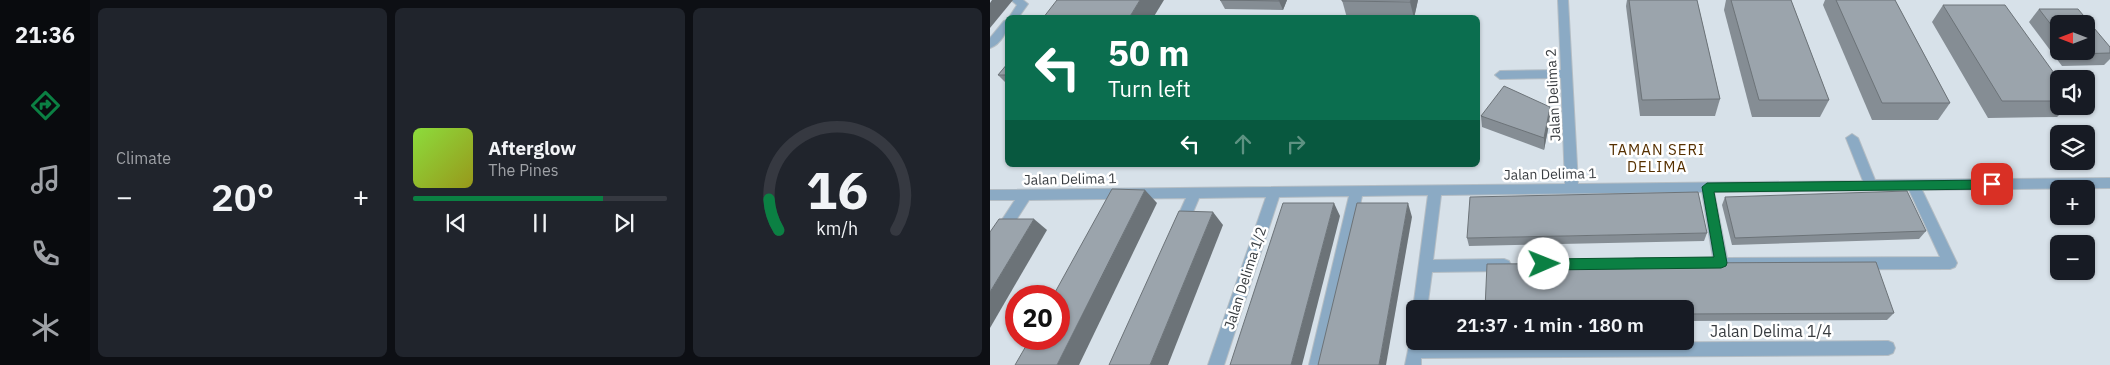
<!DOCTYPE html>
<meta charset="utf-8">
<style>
body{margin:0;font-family:"IBM Plex Sans",sans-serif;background:#20242c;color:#f1f3f6;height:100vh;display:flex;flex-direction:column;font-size:19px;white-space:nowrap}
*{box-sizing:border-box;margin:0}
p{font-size:16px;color:#9ea1a6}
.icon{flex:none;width:28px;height:28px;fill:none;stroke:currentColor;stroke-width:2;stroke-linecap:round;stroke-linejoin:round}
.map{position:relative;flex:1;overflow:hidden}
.panel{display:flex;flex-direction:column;gap:8px;padding:8px;background:#0d0f14;width:900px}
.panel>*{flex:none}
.banner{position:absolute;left:15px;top:15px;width:475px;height:152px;border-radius:8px;box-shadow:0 1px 4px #0004;background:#0b6e4f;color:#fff;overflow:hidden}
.needle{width:32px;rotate:270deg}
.buttons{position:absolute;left:1060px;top:15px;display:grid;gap:10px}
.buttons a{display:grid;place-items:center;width:45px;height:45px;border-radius:8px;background:#171b24;box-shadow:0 1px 4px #0004;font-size:25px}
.speed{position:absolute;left:15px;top:285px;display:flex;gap:10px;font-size:25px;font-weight:700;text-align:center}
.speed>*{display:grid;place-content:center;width:65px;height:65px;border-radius:50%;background:#171b24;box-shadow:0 1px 4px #0004;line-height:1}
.speed .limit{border:8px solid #d22;background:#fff;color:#111}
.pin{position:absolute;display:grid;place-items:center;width:42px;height:42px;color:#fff;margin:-21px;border-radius:10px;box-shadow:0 2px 8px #0006}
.me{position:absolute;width:55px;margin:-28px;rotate:89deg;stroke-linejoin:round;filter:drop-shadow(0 0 4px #0008)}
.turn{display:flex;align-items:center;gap:18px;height:105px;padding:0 20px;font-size:22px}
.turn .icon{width:65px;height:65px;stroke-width:2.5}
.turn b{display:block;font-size:35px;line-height:42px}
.lanes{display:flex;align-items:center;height:48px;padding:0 20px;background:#0003;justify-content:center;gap:25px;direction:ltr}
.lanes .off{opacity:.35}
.big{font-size:38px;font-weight:600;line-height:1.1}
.panel .tile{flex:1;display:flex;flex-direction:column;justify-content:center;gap:8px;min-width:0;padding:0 18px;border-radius:8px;background:#20242c}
.panel .dial{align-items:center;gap:0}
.dial svg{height:130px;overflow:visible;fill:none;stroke:#363941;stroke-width:7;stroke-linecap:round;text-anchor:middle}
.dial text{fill:#f1f3f6;stroke:none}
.song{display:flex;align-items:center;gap:15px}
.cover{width:60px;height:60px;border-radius:8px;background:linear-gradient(135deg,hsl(90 70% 55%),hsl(60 70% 35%))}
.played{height:5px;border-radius:2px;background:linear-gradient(90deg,#0b8043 75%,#363941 75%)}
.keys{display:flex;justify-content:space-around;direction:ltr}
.heat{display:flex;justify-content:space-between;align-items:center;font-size:28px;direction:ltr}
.panel .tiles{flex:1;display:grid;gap:8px;grid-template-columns:repeat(3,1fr)}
.trip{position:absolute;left:416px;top:300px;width:288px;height:50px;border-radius:8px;background:#171b24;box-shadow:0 1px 4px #0004;font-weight:600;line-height:50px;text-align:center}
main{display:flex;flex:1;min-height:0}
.tab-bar{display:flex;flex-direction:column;width:90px;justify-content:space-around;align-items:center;background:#090b0e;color:#9ea1a6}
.tab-bar .icon{width:35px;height:35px}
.tab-bar .on{color:#0b8043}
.tab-bar b{font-size:22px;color:#f1f3f6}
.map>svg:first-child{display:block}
</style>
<main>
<nav class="tab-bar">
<b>21:36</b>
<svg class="icon on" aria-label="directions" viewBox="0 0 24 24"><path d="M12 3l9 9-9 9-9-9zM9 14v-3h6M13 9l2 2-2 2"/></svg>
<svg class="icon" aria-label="music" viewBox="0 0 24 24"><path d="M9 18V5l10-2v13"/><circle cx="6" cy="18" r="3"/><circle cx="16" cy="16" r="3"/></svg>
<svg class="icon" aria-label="phone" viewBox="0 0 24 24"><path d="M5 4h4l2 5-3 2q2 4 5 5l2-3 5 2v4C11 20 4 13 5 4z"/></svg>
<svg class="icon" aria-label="climate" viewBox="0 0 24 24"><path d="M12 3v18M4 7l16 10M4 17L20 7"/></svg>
</nav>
<section class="panel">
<div class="tiles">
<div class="tile"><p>Climate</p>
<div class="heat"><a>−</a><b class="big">20°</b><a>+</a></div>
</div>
<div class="tile">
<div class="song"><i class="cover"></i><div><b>Afterglow</b><p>The Pines</p></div></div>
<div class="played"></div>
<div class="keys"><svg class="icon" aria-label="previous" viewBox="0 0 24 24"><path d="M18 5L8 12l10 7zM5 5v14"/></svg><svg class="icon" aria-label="pause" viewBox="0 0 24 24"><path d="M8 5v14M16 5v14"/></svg><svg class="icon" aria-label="next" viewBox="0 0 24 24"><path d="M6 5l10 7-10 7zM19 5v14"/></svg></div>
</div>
<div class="tile dial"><svg viewBox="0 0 100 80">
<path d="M14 69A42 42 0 1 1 86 69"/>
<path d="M14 69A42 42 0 0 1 8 50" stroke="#0b8043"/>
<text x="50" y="56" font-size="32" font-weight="700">16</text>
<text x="50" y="72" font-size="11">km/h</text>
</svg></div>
</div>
</section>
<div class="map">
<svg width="1120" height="365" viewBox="0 0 1120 365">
<rect width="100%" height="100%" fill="#d7e1e9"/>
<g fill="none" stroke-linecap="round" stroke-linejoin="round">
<g stroke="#b4bdc4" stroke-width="2">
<g id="minor">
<path d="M 21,0 L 33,0 L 38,4 L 28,18 L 18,19 L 27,5 Z"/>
<path d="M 568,0 L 578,0 L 588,184 L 873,181 L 856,138 L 862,134 L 868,138 L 885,180 L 1120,178 L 1120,188 L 932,190 L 967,263 L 965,267 L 960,269 L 646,270 L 641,268 L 639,264 L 641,260 L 646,258 L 723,258 L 712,192 L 451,195 L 443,260 L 514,259 L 519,261 L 521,265 L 519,269 L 514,271 L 442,272 L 437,309 L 425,309 L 425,314 L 423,309 L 438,195 L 372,196 L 335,365 L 319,365 L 359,196 L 289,197 L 234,365 L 218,365 L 276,197 L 209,198 L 195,231 L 190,233 L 185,231 L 183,227 L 196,198 L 39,200 L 5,253 L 0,255 L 0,238 L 25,200 L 0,200 L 0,190 L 575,184 L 571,78 L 510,79 L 505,75 L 510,71 L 571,70 ZM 919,190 L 950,257 L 737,258 L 724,192 Z"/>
<path d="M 18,20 C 18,31 11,44 0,48 L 0,38 L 14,21 Z"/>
<path d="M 425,334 L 425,341 L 433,341 L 433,344 L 898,341 L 903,343 L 905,348 L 903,353 L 898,355 L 431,358 L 431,365 L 415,365 L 421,336 Z"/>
</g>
</g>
<use href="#minor" fill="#8baac4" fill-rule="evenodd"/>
</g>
<g fill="#858d94" fill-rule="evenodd">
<path d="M 230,0 L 297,0 L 293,10 L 235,9 Z"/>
<path d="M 352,0 L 428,0 L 424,18 L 357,18 Z"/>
<path d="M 637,0 L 707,0 L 730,99 L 725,116 L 650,116 L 636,6 Z"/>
<path d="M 736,0 L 801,0 L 839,100 L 830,117 L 762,117 L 734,10 Z"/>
<path d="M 835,0 L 905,0 L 960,103 L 948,120 L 882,120 L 833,5 Z"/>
<path d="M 953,5 L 1069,80 L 1069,106 L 1078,106 L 1067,117 L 998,118 L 942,22 Z"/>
<path d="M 1049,9 L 1120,47 L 1120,59 L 1114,65 L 1072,66 L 1039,22 ZM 1069,24 L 1096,51 L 1069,51 Z"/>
<path d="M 18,63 L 18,85 L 8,75 Z"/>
<path d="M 491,116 L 560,119 L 554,150 L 492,127 Z"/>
<path d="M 735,197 L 936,231 L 929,239 L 742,245 L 732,205 Z"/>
<path d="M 717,233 L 714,241 L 479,246 L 477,238 Z"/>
<path d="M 695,309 L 904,313 L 897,320 L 695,321 Z"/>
</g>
<g fill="#6c7378">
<path d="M 2,0 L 23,0 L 0,28 L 0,3 Z"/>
<path d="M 150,0 L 174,0 L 163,18 L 139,18 Z"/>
<path d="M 289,0 L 297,0 L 293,10 L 289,1 Z"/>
<path d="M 421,0 L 428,0 L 424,18 L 420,2 Z"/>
<path d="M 560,107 L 560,119 L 554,150 L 554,138 Z"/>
<path d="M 155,190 L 167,203 L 89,365 L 67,365 Z"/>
<path d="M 344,203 L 350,216 L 312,365 L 301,365 Z"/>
<path d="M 418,203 L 422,217 L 396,365 L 389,365 Z"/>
<path d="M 223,212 L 233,225 L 178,365 L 160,365 Z"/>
<path d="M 44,219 L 57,230 L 0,328 L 0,292 Z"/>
</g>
<g fill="#9ba4ac" stroke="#6c7378">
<path d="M 67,0 L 150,0 L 139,18 L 53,18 Z"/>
<path d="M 230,0 L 289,0 L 289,1 Z"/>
<path d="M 352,0 L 421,0 L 420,2 L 352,1 Z"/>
<path d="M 639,0 L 707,0 L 730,99 L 652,100 Z"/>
<path d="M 741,0 L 801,0 L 839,100 L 769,100 Z"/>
<path d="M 846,0 L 905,0 L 960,103 L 892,103 Z"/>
<path d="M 953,5 L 1015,5 L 1069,80 L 1069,101 L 1012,101 Z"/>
<path d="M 1049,9 L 1088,9 L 1120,47 L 1120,53 L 1083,54 L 1081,51 L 1096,51 L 1096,24 L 1069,24 L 1069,35 Z"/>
<path d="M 18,63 L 18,75 L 8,75 Z"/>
<path d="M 514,86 L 560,107 L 554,138 L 491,116 Z"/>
<path d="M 122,189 L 155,190 L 67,365 L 25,365 L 40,339 L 69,339 L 69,296 L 63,296 Z"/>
<path d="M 917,191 L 936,231 L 745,238 L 735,197 Z"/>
<path d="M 708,192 L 717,233 L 477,238 L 480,197 Z"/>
<path d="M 293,203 L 344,203 L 301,365 L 240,365 Z"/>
<path d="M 367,203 L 418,203 L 389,365 L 328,365 Z"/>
<path d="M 189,211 L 223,212 L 160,365 L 119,365 Z"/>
<path d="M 9,219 L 44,219 L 0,292 L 0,232 Z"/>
<path d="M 886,262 L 904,313 L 695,314 L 695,309 L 495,309 L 497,264 Z"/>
</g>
<path fill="#0b8043" stroke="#07532c" d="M 1002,180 L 1008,184 L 1002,189 L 724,192 L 737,263 L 736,266 L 731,268 L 554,270 L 550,268 L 548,264 L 550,261 L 554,259 L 724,257 L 712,187 L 717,183 Z"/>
<g text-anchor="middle" stroke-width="5" stroke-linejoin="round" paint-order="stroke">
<g font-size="14" fill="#393d41" stroke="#fff">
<text transform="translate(563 95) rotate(-93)" y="5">Jalan Delima 2</text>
<text transform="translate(560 174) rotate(-1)" y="5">Jalan Delima 1</text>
<text transform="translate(80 179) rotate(-1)" y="5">Jalan Delima 1</text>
<text transform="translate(255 278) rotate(-72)" y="5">Jalan Delima 1/2</text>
</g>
<g font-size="15" letter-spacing="1" fill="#563000" stroke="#fff">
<text x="667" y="155">TAMAN SERI<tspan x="667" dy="17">DELIMA</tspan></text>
</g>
<g font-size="16" fill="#393d41" stroke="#fff">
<text x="781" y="337">Jalan Delima 1/4</text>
</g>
</g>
</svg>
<div class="buttons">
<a><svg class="needle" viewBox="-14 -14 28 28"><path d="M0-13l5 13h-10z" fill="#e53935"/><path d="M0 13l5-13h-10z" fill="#9ea1a6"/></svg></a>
<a><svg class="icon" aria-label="sound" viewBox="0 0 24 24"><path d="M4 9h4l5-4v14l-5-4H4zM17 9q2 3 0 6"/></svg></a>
<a><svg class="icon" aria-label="layers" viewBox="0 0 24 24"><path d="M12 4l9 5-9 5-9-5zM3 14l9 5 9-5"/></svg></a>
<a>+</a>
<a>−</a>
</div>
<div class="speed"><div class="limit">20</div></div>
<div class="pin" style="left:1002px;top:184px;background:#d93025"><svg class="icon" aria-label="arrive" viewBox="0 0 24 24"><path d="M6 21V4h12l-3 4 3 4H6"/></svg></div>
<svg class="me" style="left:554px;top:264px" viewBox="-20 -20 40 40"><circle r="19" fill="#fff"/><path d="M0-13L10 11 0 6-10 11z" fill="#0b8043"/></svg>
<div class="trip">21:37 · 1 min · 180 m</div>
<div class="banner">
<div class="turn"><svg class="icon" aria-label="left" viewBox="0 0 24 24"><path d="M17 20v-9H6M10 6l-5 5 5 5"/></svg><div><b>50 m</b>Turn left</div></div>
<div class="lanes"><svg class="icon" aria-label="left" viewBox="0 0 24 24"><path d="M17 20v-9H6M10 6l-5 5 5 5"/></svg><svg class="icon off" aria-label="ahead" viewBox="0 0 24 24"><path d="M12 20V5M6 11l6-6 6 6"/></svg><svg class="icon off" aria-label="right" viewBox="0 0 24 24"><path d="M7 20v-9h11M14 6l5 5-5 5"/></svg></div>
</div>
</div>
</main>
